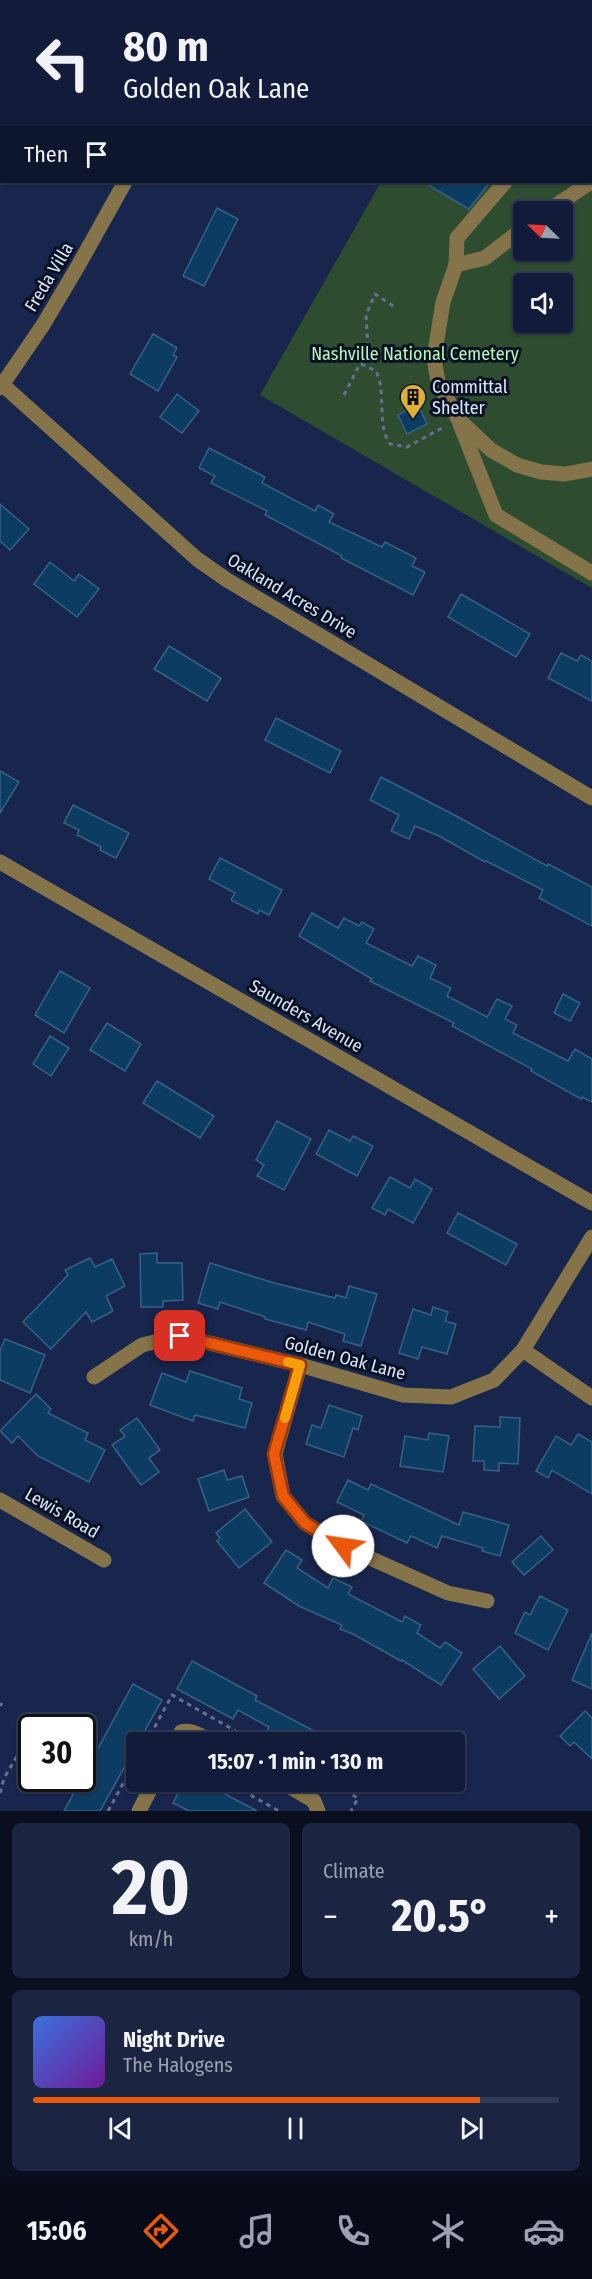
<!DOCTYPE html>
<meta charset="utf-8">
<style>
body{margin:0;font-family:"Fira Sans Condensed",sans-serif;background:#1b2542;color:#f1f3f6;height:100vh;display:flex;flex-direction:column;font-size:22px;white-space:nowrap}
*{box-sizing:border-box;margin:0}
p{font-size:20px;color:#9ca1af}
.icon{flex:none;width:33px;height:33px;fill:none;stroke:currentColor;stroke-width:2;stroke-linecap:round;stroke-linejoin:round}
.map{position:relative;height:1811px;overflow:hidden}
.side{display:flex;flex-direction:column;gap:12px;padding:12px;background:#0a0f20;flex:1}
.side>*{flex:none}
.hud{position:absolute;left:0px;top:0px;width:592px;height:183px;box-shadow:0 2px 4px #0004,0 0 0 2px #313a54;background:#121c3a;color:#f1f3f6;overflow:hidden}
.needle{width:39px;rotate:294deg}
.tools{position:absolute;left:513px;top:201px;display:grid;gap:12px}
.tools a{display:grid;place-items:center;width:60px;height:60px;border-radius:6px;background:#121c3a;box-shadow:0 2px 4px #0004,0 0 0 2px #313a54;font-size:30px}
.speed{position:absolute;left:18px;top:1714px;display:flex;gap:12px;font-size:30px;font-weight:700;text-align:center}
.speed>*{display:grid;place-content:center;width:78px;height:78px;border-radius:50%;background:#121c3a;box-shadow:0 2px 4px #0004,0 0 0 2px #313a54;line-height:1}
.speed .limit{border:3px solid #111;border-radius:9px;background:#fff;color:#111}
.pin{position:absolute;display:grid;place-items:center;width:51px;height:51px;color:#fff;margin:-26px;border-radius:12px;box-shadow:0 3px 9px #0006}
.me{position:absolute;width:66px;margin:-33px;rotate:301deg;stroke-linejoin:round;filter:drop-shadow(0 0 4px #0008)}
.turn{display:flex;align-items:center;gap:21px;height:126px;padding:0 24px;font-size:27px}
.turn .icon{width:78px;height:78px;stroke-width:2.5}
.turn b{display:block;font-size:42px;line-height:51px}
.then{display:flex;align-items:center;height:57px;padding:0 24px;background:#0003;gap:12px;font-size:22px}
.big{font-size:45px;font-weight:700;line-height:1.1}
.side .tile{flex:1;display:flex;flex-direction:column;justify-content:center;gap:9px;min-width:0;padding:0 21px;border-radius:9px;background:#1b2542}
.side .dial{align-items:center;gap:0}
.dial b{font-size:78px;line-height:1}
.song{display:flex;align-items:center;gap:18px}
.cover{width:72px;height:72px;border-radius:9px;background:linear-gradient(135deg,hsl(220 70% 55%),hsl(280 70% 35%))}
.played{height:6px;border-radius:3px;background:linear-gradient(90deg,#ea580c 85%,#313a54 85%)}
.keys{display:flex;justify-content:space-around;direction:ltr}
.heat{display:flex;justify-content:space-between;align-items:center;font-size:33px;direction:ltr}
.side .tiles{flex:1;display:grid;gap:12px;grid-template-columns:1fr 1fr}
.tile:last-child{grid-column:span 2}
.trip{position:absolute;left:126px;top:1732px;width:339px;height:60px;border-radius:6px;background:#121c3a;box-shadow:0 2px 4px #0004,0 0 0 2px #313a54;font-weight:700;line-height:60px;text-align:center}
.dock{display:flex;height:96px;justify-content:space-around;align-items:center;background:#070b17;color:#9ca1af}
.dock .icon{width:42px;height:42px}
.dock .selected{color:#ea580c}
.dock b{font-size:27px;color:#f1f3f6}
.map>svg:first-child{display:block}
</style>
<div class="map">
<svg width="592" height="1811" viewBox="0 0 592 1811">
<rect width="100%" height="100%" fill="#18264e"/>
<path fill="#2d4c30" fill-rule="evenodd" d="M 530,0 L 592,0 L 592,588 L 260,395 L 381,182 L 591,182 L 591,2 L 529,1 ZM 524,212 L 562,212 L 562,250 L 524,250 ZM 524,284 L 562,284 L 562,322 L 524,322 Z"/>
<g fill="#0c3c61" stroke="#376186" stroke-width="1.5">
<path d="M 423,182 L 490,182 L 469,209 Z"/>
<path d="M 217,208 L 238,219 L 204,286 L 183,276 Z"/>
<path d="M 153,334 L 177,348 L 173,355 L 177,357 L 158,391 L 130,374 Z"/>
<path d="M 177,394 L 199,411 L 182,433 L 160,417 Z"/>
<path d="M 418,405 L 427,424 L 407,434 L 398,415 Z"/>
<path d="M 209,448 L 265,477 L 262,483 L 315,511 L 318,505 L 334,514 L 329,522 L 382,547 L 385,542 L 416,558 L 412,566 L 425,572 L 413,595 L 341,558 L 342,556 L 265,515 L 267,511 L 211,483 L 215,476 L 199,468 Z"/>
<path d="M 0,504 L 29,529 L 10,550 L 0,541 Z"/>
<path d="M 50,562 L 74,581 L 79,574 L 99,589 L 77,617 L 34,584 Z"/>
<path d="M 461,594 L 530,634 L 516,657 L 448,617 Z"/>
<path d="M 169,646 L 221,678 L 207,701 L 154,669 Z"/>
<path d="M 561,653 L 577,661 L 581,655 L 592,661 L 592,701 L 548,678 Z"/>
<path d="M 276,718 L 341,751 L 330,773 L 265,740 Z"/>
<path d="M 0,771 L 19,782 L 0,813 Z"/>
<path d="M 381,777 L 460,818 L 547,866 L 548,864 L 592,887 L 592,926 L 539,898 L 543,890 L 486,861 L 485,862 L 439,836 L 415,826 L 409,839 L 391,831 L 399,815 L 370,800 Z"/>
<path d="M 73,805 L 129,833 L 116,858 L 100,850 L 101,847 L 77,835 L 79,830 L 64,823 Z"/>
<path d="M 220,858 L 282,890 L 269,915 L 259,910 L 258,914 L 231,900 L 235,893 L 209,879 Z"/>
<path d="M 312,913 L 338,928 L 344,918 L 359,926 L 362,922 L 374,929 L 366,943 L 412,966 L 418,956 L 436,965 L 430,978 L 451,988 L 447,996 L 487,1017 L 497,999 L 512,1006 L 505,1019 L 517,1025 L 513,1033 L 568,1061 L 575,1049 L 592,1059 L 592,1102 L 582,1097 L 581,1099 L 531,1071 L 532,1069 L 452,1026 L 454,1023 L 370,981 L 372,979 L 299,936 Z"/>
<path d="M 60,971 L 90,988 L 64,1033 L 35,1015 Z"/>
<path d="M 563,994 L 580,1003 L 570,1021 L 554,1013 Z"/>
<path d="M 107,1023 L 141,1044 L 125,1071 L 90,1050 Z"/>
<path d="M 50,1036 L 69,1048 L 51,1076 L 33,1064 Z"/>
<path d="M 157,1081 L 214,1116 L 200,1138 L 143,1103 Z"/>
<path d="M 277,1121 L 311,1139 L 284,1190 L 257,1176 L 264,1165 L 256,1160 Z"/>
<path d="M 329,1130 L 350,1141 L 353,1136 L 373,1146 L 357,1176 L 316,1154 Z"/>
<path d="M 390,1177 L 410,1188 L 415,1179 L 432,1189 L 413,1223 L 388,1209 L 385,1215 L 372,1208 Z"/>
<path d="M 458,1213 L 517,1244 L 506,1265 L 447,1233 Z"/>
<path d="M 157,1253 L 157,1263 L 182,1263 L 183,1300 L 163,1301 L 163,1307 L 141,1307 L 140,1254 Z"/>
<path d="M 90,1258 L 95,1267 L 112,1259 L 125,1286 L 106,1296 L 113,1311 L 92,1322 L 86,1312 L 51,1349 L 23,1322 L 68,1275 L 65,1270 Z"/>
<path d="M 210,1263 L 274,1283 L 335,1298 L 336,1295 L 346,1298 L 349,1286 L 377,1294 L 361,1346 L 343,1341 L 345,1334 L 308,1322 L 306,1330 L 265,1319 L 265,1317 L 220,1302 L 218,1309 L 198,1303 Z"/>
<path d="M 433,1307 L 448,1312 L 445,1321 L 456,1324 L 447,1354 L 422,1347 L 418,1359 L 399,1353 L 413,1309 L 431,1315 Z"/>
<path d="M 5,1339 L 45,1355 L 30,1393 L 0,1380 L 0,1351 Z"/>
<path d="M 190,1371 L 242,1388 L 239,1399 L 252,1403 L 245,1428 L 195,1415 L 193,1421 L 150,1405 L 162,1373 L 186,1382 Z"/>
<path d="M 36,1394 L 51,1409 L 48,1413 L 88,1433 L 85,1440 L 105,1450 L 89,1482 L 38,1456 L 18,1436 L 12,1443 L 0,1431 Z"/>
<path d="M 329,1405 L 362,1416 L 358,1430 L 353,1428 L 344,1457 L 306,1444 L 312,1425 L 321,1428 Z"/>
<path d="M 500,1417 L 520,1418 L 518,1464 L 499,1463 L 499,1471 L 484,1470 L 484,1461 L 473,1461 L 475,1426 L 500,1427 Z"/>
<path d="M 137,1418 L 160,1450 L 149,1458 L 159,1472 L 141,1485 L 112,1445 L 125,1436 L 120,1430 Z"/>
<path d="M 429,1433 L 449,1436 L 443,1472 L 400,1466 L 405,1436 L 428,1440 Z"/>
<path d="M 578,1434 L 592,1442 L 592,1494 L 552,1470 L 548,1478 L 536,1471 L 556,1436 L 571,1445 Z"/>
<path d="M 224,1470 L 227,1480 L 242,1476 L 249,1497 L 209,1511 L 198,1479 Z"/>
<path d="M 348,1480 L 368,1490 L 371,1484 L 459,1525 L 463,1512 L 509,1525 L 500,1556 L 482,1551 L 483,1548 L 442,1536 L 437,1548 L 411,1536 L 407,1543 L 361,1521 L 364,1515 L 337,1502 Z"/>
<path d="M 245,1509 L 272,1542 L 239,1568 L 217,1541 L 220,1538 L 216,1533 Z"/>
<path d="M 541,1536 L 553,1550 L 524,1575 L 512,1562 Z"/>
<path d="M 286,1550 L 302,1560 L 297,1568 L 328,1588 L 333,1578 L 352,1587 L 348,1594 L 402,1622 L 405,1616 L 421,1625 L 417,1633 L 440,1648 L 445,1642 L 462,1653 L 441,1685 L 402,1660 L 401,1661 L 353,1634 L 340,1629 L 342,1625 L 299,1606 L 264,1583 Z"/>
<path d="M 540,1596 L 568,1610 L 548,1650 L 515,1633 L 525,1612 L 530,1615 Z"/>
<path d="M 592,1633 L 592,1689 L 572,1680 Z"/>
<path d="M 500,1646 L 525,1676 L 499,1699 L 473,1669 Z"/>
<path d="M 192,1661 L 257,1696 L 255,1700 L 337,1743 L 261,1743 L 269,1727 L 238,1710 L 233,1719 L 177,1689 Z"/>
<path d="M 133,1684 L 162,1700 L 134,1750 L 100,1811 L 64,1811 Z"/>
<path d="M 585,1711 L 592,1718 L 592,1759 L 574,1742 L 570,1746 L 560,1736 Z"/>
<path d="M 184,1782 L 202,1782 L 257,1811 L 189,1811 L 173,1803 Z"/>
</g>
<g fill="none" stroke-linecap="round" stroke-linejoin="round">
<g stroke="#647091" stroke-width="3" stroke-dasharray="4.5 4.5" stroke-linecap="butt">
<path d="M 361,364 L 376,371 C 387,394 376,424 390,444 L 407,447 L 446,426"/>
<path d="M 344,395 L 368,348 L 366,315 L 375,294 L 396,308"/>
<path d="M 0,1706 L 2,1703"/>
<path d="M 33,1728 L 35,1724"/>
<path d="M 146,1743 L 172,1695 L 257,1743"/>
<path d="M 227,1782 L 279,1811"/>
<path d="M 329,1782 L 358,1798 L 351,1811"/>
<path d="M 0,1793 L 4,1778 L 32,1731"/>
<path d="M 108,1811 L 136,1760"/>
</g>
<g stroke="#857349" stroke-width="15">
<path d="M 223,2 L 224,0"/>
<path d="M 591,143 L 592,143"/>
<path d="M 505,182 L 457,238 L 456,265 L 443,302 L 434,358 L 438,382 L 458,419 L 491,450 L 517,465 L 541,472 L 565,474 L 592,469"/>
<path d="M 546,212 L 591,182"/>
<path d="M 456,265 L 485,258 L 524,228"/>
<path d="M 3,385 L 197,559 L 227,580 L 592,798"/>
<path d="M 0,388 L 43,325 L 78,266 L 125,182"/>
<path d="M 460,424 L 496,515 L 592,573"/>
<path d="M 0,862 L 592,1203"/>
<path d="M 523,1350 L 592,1398"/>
<path d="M 300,1365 L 275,1454 L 283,1496 L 305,1523 L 343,1546 L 448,1593 L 487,1601"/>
<path d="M 94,1377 L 142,1345 L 180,1336 L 300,1365 L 403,1395 L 451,1397 L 494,1380 L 523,1350 L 592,1237"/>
<path d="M 0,1500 L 104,1560"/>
<path d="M 175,1743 L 181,1732 C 193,1729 203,1737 214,1743"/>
<path d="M 282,1782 L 314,1801 L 318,1811"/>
<path d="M 139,1811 L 154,1782"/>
</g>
</g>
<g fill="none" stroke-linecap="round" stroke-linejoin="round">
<g stroke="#983908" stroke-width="15">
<path id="route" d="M 180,1336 L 300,1365 L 274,1454 L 283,1496 L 305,1523 L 343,1546"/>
</g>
<use href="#route" stroke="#ea580c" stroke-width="10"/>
<path stroke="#f59e0b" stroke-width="10" d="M 285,1418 L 300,1365 L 288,1362"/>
</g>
<defs>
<g id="building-pin" transform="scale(1.35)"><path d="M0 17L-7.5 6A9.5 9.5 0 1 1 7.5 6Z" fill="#dfb034" stroke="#0a1123"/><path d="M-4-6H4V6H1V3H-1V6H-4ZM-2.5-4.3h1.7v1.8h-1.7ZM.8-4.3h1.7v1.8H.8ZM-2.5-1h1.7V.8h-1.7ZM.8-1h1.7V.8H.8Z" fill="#111"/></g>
</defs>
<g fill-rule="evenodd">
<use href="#building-pin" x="413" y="397"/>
</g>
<g text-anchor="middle" stroke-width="6" stroke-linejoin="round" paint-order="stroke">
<g font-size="18" fill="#dbe5fa" stroke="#0a1123">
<text transform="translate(49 277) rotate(-59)" y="6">Freda Villa</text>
<text transform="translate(292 596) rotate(31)" y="6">Oakland Acres Drive</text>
<text transform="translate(306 1016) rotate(30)" y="6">Saunders Avenue</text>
<text transform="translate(345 1358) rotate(15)" y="6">Golden Oak Lane</text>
<text transform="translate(62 1513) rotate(30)" y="6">Lewis Road</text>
</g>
<g font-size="18" fill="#b3f8b8" stroke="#0a1123">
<text x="415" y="360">Nashville National Cemetery</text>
</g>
<g font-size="18" fill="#dbe5fa" stroke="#0a1123" text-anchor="start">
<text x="432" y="393">Committal<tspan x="432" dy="21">Shelter</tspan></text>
</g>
</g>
</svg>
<div class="tools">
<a><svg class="needle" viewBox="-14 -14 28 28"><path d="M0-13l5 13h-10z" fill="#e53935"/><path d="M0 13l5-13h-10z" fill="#9ca1af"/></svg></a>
<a><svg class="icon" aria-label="sound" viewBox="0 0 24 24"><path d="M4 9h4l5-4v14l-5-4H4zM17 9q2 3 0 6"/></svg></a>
</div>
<div class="speed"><div class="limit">30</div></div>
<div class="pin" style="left:180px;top:1336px;background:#d93025"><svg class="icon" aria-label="arrive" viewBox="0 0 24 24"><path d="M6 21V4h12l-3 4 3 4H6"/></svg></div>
<svg class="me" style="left:343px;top:1546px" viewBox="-20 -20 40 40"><circle r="19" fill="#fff"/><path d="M0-13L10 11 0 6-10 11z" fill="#ea580c"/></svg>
<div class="trip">15:07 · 1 min · 130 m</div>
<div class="hud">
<div class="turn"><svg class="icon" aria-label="left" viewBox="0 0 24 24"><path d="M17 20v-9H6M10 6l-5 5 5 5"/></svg><div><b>80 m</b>Golden Oak Lane</div></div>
<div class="then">Then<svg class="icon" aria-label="arrive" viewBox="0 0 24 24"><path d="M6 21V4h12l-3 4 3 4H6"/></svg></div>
</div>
</div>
<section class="side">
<div class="tiles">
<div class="tile dial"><b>20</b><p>km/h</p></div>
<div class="tile"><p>Climate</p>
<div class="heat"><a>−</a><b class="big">20.5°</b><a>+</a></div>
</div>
<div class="tile">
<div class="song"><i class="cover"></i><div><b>Night Drive</b><p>The Halogens</p></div></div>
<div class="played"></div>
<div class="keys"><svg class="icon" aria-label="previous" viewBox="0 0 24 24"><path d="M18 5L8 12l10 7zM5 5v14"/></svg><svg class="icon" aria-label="pause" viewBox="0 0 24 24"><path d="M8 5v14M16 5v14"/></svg><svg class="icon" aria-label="next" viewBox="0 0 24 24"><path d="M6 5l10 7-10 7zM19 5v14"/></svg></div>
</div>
</div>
</section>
<nav class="dock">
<b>15:06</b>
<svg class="icon selected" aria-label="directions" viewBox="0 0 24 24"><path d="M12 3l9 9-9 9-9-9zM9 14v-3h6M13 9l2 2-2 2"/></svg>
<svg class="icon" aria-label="music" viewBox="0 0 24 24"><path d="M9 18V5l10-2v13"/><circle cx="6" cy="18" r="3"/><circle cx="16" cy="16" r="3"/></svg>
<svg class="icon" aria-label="phone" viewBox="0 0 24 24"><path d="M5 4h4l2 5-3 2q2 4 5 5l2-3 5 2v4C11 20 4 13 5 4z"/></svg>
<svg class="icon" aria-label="climate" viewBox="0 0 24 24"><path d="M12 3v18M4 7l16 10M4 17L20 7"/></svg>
<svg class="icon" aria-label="car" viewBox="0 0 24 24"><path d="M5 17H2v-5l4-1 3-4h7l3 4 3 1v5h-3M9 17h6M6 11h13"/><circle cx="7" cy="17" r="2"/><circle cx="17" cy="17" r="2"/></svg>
</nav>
